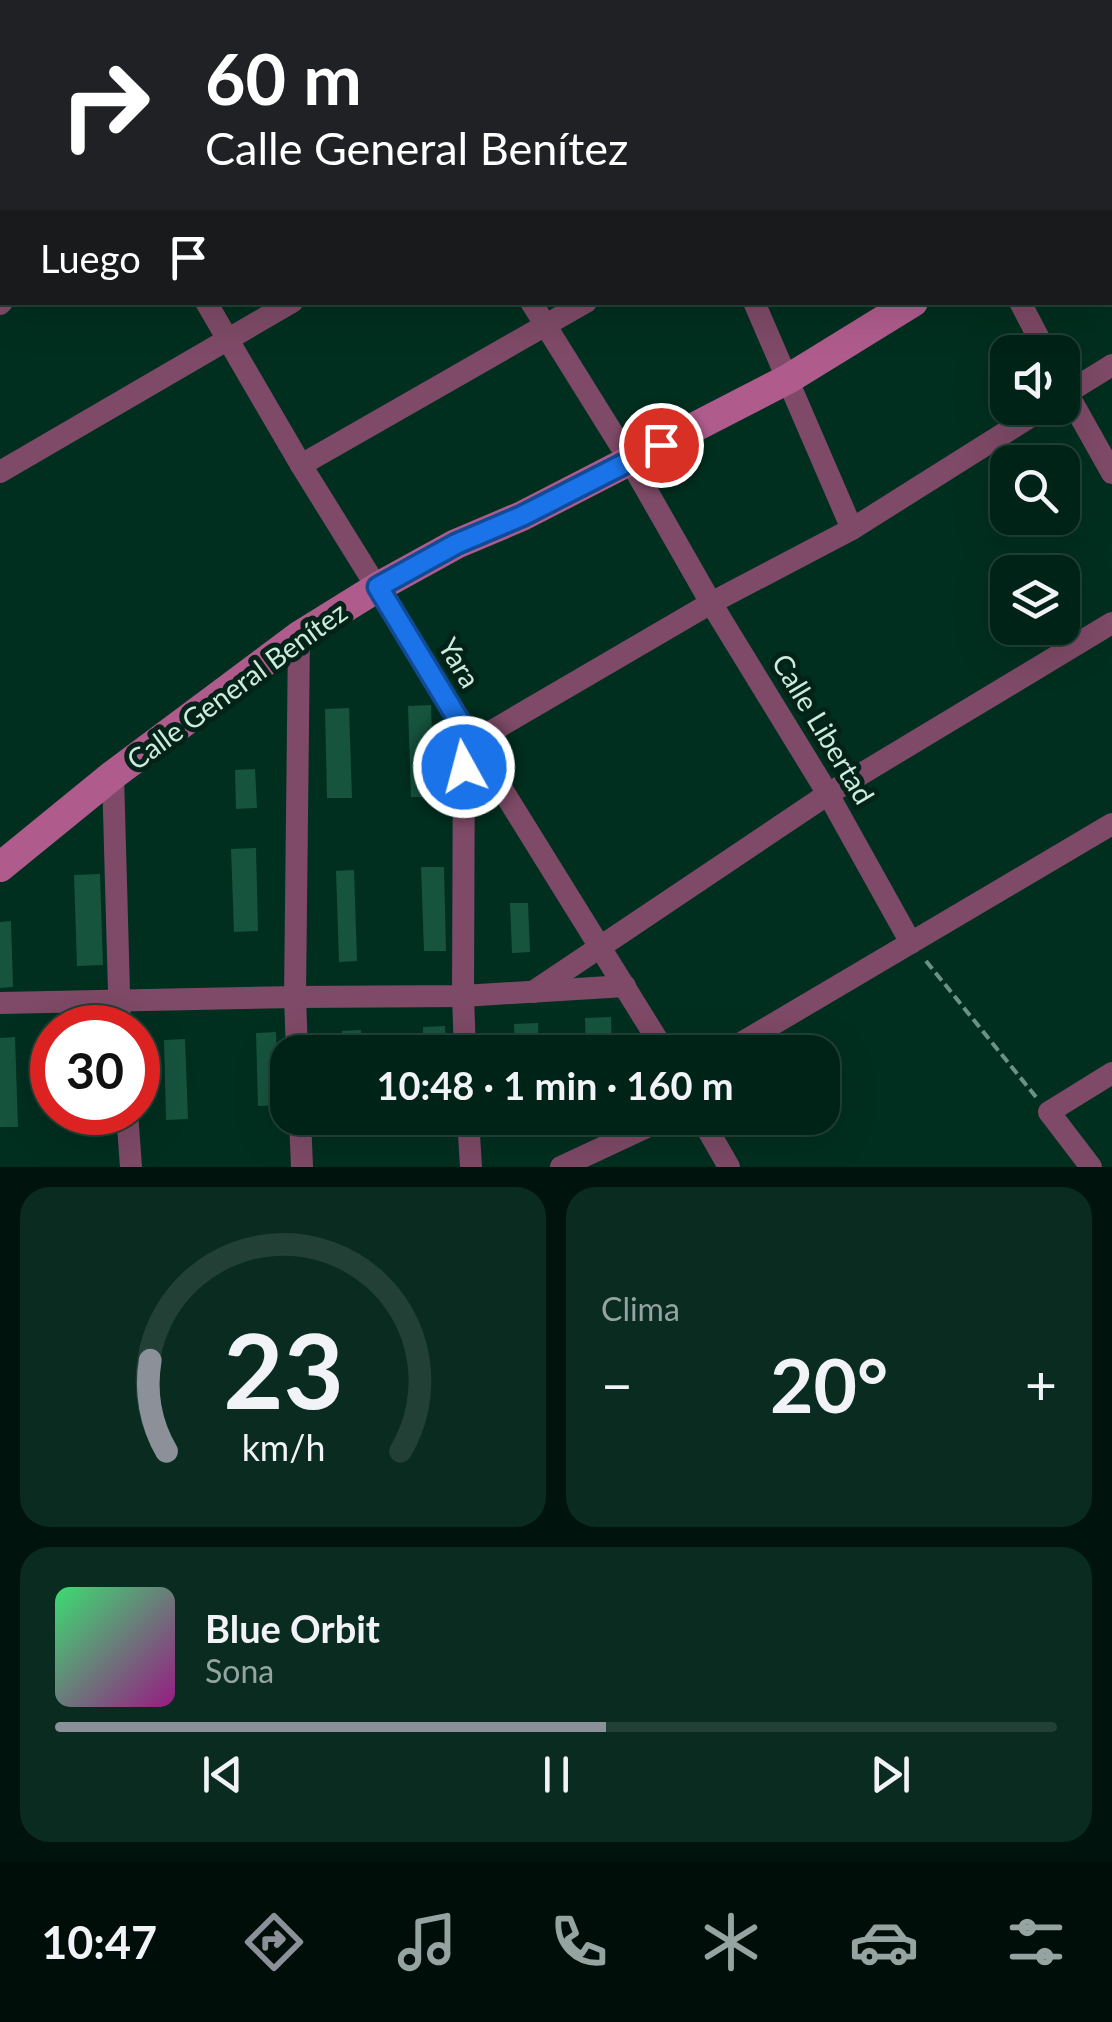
<!DOCTYPE html>
<html lang="es">
<meta charset="utf-8">
<style>
body{margin:0;font-family:Lato,sans-serif;background:#0a2b20;color:#f1f3f6;height:100vh;display:flex;flex-direction:column;font-size:38px;white-space:nowrap}
*{box-sizing:border-box;margin:0}
p{font-size:32px;color:#95a4a1}
.icon{flex:none;width:55px;height:55px;fill:none;stroke:currentColor;stroke-width:2;stroke-linecap:round;stroke-linejoin:round}
.map{position:relative;height:1167px;overflow:hidden}
.side{display:flex;flex-direction:column;gap:20px;padding:20px;background:#00130d;flex:1}
.side>*{flex:none}
.top-card{position:absolute;left:0px;top:0px;width:1112px;height:305px;box-shadow:0 10px 40px #0002,0 0 0 2px #224036;background:#202124;color:#fff;overflow:hidden}
.tools{position:absolute;left:990px;top:335px;display:grid;gap:20px}
.tools a{display:grid;place-items:center;width:90px;height:90px;border-radius:20px;background:#002317;box-shadow:0 10px 40px #0002,0 0 0 2px #224036;font-size:50px}
.speed{position:absolute;left:30px;top:1005px;display:flex;gap:20px;font-size:50px;font-weight:700;text-align:center}
.speed>*{display:grid;place-content:center;width:130px;height:130px;border-radius:50%;background:#002317;box-shadow:0 10px 40px #0002,0 0 0 2px #224036;line-height:1}
.speed .limit{border:15px solid #d22;background:#fff;color:#111}
.pin{position:absolute;display:grid;place-items:center;width:85px;height:85px;color:#fff;margin:-42px;border:5px solid #fff;border-radius:50%;box-shadow:0 2px 10px #0007}
.me{position:absolute;width:110px;margin:-55px;rotate:353deg;stroke-linejoin:round;filter:drop-shadow(0 0 8px #0008)}
.turn{display:flex;align-items:center;gap:35px;height:210px;padding:0 40px;font-size:45px}
.turn .icon{width:130px;height:130px;stroke-width:2.5}
.turn b{display:block;font-size:70px;line-height:85px}
.then{display:flex;align-items:center;height:95px;padding:0 40px;background:#0003;gap:20px;font-size:38px}
.big{font-size:75px;font-weight:700;line-height:1.1}
.side .widget{flex:1;display:flex;flex-direction:column;justify-content:center;gap:15px;min-width:0;padding:0 35px;border-radius:30px;background:#0a2b20}
.side .dial{align-items:center;gap:0}
.dial svg{height:260px;overflow:visible;fill:none;stroke:#224036;stroke-width:7;stroke-linecap:round;text-anchor:middle}
.dial text{fill:#f1f3f6;stroke:none}
.song{display:flex;align-items:center;gap:30px}
.cover{width:120px;height:120px;border-radius:15px;background:linear-gradient(135deg,hsl(140 70% 55%),hsl(310 70% 35%))}
.played{height:10px;border-radius:5px;background:linear-gradient(90deg,#8c9099 55%,#224036 55%)}
.keys{display:flex;justify-content:space-around;direction:ltr}
.heat{display:flex;justify-content:space-between;align-items:center;font-size:55px;direction:ltr}
.side .tiles{flex:1;display:grid;gap:20px;grid-template-columns:1fr 1fr}
.widget:last-child{grid-column:span 2}
.trip{position:absolute;left:270px;top:1035px;width:570px;height:100px;border-radius:30px;background:#002317;box-shadow:0 10px 40px #0002,0 0 0 2px #224036;font-weight:700;line-height:100px;text-align:center}
.dock{display:flex;height:160px;justify-content:space-around;align-items:center;background:#000e09;color:#95a4a1}
.dock .icon{width:70px;height:70px}
.dock .on{color:#8c9099}
.dock b{font-size:45px;color:#f1f3f6}
.map>svg:first-child{display:block}
</style>
<div class="map">
<svg width="1112" height="1167" viewBox="0 0 1112 1167">
<rect width="100%" height="100%" fill="#002f1f"/>
<g fill="none" stroke-linecap="round" stroke-linejoin="round">
<g stroke="#12033a" stroke-width="6">
<path d="M 122,2 L 124,0"/>
<path d="M 0,142 L 2,139"/>
</g>
</g>
<g fill="#16543e">
<path d="M 431,705 L 434,797 L 411,797 L 408,706 Z"/>
<path d="M 349,708 L 352,798 L 327,798 L 325,709 Z"/>
<path d="M 255,769 L 257,808 L 236,809 L 235,770 Z"/>
<path d="M 256,848 L 258,931 L 234,932 L 231,849 Z"/>
<path d="M 421,867 L 444,867 L 446,951 L 424,951 Z"/>
<path d="M 354,870 L 357,961 L 339,962 L 336,871 Z"/>
<path d="M 100,874 L 103,965 L 77,966 L 74,875 Z"/>
<path d="M 510,903 L 528,903 L 530,952 L 512,953 Z"/>
<path d="M 11,921 L 13,987 L 0,988 L 0,922 Z"/>
<path d="M 611,1017 L 612,1052 L 586,1052 L 585,1018 Z"/>
<path d="M 538,1023 L 539,1052 L 515,1052 L 514,1024 Z"/>
<path d="M 445,1026 L 446,1052 L 423,1052 L 423,1027 Z"/>
<path d="M 361,1030 L 362,1052 L 343,1052 L 342,1031 Z"/>
<path d="M 276,1032 L 278,1105 L 258,1106 L 256,1033 Z"/>
<path d="M 15,1037 L 18,1127 L 0,1127 L 0,1038 Z"/>
<path d="M 185,1039 L 188,1119 L 166,1120 L 164,1040 Z"/>
<path d="M 78,1112 L 101,1112 L 101,1120 L 78,1121 Z"/>
</g>
<g fill="none" stroke-linecap="round" stroke-linejoin="round">
<path stroke="#6c9283" stroke-width="4" stroke-dasharray="10 5" stroke-linecap="butt" d="M 926,961 L 1036,1097"/>
<g stroke="#7e4a67" stroke-width="22">
<path d="M 603,0 L 604,2"/>
<path d="M 846,0 L 848,2"/>
<path d="M 383,2 L 386,0"/>
<path d="M 761,2 L 765,0"/>
<path d="M 1089,2 L 1093,0"/>
<path d="M 1110,21 L 1112,25"/>
<path d="M 206,302 L 301,465 L 665,1052"/>
<path d="M 531,302 L 630,461 L 711,603 L 828,794 L 911,943"/>
<path d="M 754,302 L 852,529"/>
<path d="M 1020,302 L 1046,352"/>
<path d="M 0,304 L 2,302"/>
<path d="M 1062,384 L 1112,473"/>
<path d="M 1062,396 L 1112,365"/>
<path d="M 301,465 L 586,302"/>
<path d="M 0,472 L 292,302"/>
<path d="M 464,729 L 463,996 L 465,1052"/>
<path d="M 473,742 L 711,603 L 852,529 L 1044,408"/>
<path d="M 113,775 L 120,1028"/>
<path d="M 533,992 L 828,794 L 1112,623"/>
<path d="M 0,1003 L 295,997 L 463,996 L 625,986"/>
<path d="M 297,1052 L 295,997 L 299,636"/>
<path d="M 726,1052 L 1112,824"/>
<path d="M 127,1112 L 131,1167"/>
<path d="M 300,1118 L 302,1167"/>
<path d="M 468,1118 L 471,1167"/>
<path d="M 701,1118 L 729,1167"/>
<path d="M 561,1167 L 666,1118"/>
<path d="M 1091,1167 L 1049,1112 L 1112,1073"/>
</g>
<g stroke="#af5c8c" stroke-width="30">
<path d="M 1110,178 L 1112,177"/>
<path d="M 0,867 L 113,775 L 299,636 L 378,587 L 456,544 L 522,516 L 788,379 L 913,302"/>
</g>
</g>
<g fill="none" stroke-linecap="round" stroke-linejoin="round">
<g stroke="#114b97" stroke-width="25">
<path id="route" d="M 464,767 L 464,729 L 378,587 L 456,544 L 522,516 L 661,445"/>
</g>
<use href="#route" stroke="#1a73e8" stroke-width="18"/>
</g>
<g text-anchor="middle" stroke-width="10" stroke-linejoin="round" paint-order="stroke">
<g font-size="28" fill="#ceecde" stroke="#032318">
<text transform="translate(459 663) rotate(59)" y="10">Yara</text>
<text transform="translate(237 686) rotate(-36)" y="10">Calle General Benítez</text>
<text transform="translate(823 729) rotate(59)" y="10">Calle Libertad</text>
</g>
</g>
</svg>
<div class="tools">
<a><svg class="icon" aria-label="sound" viewBox="0 0 24 24"><path d="M4 9h4l5-4v14l-5-4H4zM17 9q2 3 0 6"/></svg></a>
<a><svg class="icon" aria-label="search" viewBox="0 0 24 24"><circle cx="10" cy="10" r="6"/><path d="M15 15l6 6"/></svg></a>
<a><svg class="icon" aria-label="layers" viewBox="0 0 24 24"><path d="M12 4l9 5-9 5-9-5zM3 14l9 5 9-5"/></svg></a>
</div>
<div class="speed"><div class="limit">30</div></div>
<div class="pin" style="left:661px;top:445px;background:#d93025"><svg class="icon" aria-label="arrive" viewBox="0 0 24 24"><path d="M6 21V4h12l-3 4 3 4H6"/></svg></div>
<svg class="me" style="left:464px;top:767px" viewBox="-20 -20 40 40"><circle r="17" fill="#1a73e8" stroke="#fff" stroke-width="3"/><path d="M0-11L8 9 0 5-8 9z" fill="#fff"/></svg>
<div class="trip">10:48 · 1 min · 160 m</div>
<div class="top-card">
<div class="turn"><svg class="icon" aria-label="right" viewBox="0 0 24 24"><path d="M7 20v-9h11M14 6l5 5-5 5"/></svg><div><b>60 m</b>Calle General Benítez</div></div>
<div class="then">Luego<svg class="icon" aria-label="arrive" viewBox="0 0 24 24"><path d="M6 21V4h12l-3 4 3 4H6"/></svg></div>
</div>
</div>
<section class="side">
<div class="tiles">
<div class="widget dial"><svg viewBox="0 0 100 80">
<path d="M14 69A42 42 0 1 1 86 69"/>
<path d="M14 69A42 42 0 0 1 9 41" stroke="#8c9099"/>
<text x="50" y="56" font-size="32" font-weight="700">23</text>
<text x="50" y="72" font-size="11">km/h</text>
</svg></div>
<div class="widget"><p>Clima</p>
<div class="heat"><a>−</a><b class="big">20°</b><a>+</a></div>
</div>
<div class="widget">
<div class="song"><i class="cover"></i><div><b>Blue Orbit</b><p>Sona</p></div></div>
<div class="played"></div>
<div class="keys"><svg class="icon" aria-label="previous" viewBox="0 0 24 24"><path d="M18 5L8 12l10 7zM5 5v14"/></svg><svg class="icon" aria-label="pause" viewBox="0 0 24 24"><path d="M8 5v14M16 5v14"/></svg><svg class="icon" aria-label="next" viewBox="0 0 24 24"><path d="M6 5l10 7-10 7zM19 5v14"/></svg></div>
</div>
</div>
</section>
<nav class="dock">
<b>10:47</b>
<svg class="icon on" aria-label="directions" viewBox="0 0 24 24"><path d="M12 3l9 9-9 9-9-9zM9 14v-3h6M13 9l2 2-2 2"/></svg>
<svg class="icon" aria-label="music" viewBox="0 0 24 24"><path d="M9 18V5l10-2v13"/><circle cx="6" cy="18" r="3"/><circle cx="16" cy="16" r="3"/></svg>
<svg class="icon" aria-label="phone" viewBox="0 0 24 24"><path d="M5 4h4l2 5-3 2q2 4 5 5l2-3 5 2v4C11 20 4 13 5 4z"/></svg>
<svg class="icon" aria-label="climate" viewBox="0 0 24 24"><path d="M12 3v18M4 7l16 10M4 17L20 7"/></svg>
<svg class="icon" aria-label="car" viewBox="0 0 24 24"><path d="M5 17H2v-5l4-1 3-4h7l3 4 3 1v5h-3M9 17h6M6 11h13"/><circle cx="7" cy="17" r="2"/><circle cx="17" cy="17" r="2"/></svg>
<svg class="icon" aria-label="filters" viewBox="0 0 24 24"><path d="M4 7h16M4 17h16"/><circle cx="9" cy="7" r="2"/><circle cx="15" cy="17" r="2"/></svg>
</nav>
